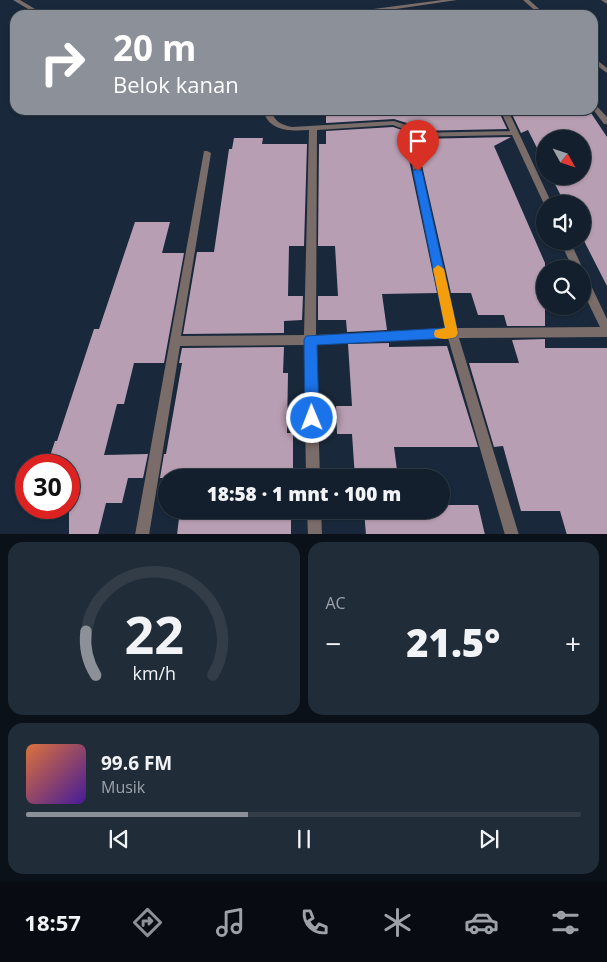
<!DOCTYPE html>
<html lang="id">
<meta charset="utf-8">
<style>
body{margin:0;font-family:"Open Sans",sans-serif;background:#202c38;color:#f1f3f6;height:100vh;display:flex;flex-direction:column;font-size:19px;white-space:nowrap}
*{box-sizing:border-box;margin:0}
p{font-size:16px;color:#9da2a9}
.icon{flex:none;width:28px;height:28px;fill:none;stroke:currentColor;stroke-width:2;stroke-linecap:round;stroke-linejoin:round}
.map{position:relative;height:534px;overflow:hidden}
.drawer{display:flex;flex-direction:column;gap:8px;padding:8px;background:#0a1118;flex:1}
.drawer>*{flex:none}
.hud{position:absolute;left:10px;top:10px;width:588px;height:105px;border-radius:15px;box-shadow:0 1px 4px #0004,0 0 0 1px #323d48;background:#8c9099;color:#fff;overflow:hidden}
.needle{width:32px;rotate:130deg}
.fabs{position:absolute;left:536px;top:130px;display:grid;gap:10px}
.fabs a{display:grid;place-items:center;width:55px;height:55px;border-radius:50%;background:#131f2c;box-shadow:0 1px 4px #0004,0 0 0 1px #323d48;font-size:25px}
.speed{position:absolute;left:15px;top:454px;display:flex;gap:10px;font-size:25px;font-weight:700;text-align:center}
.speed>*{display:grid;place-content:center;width:65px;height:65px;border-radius:50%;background:#131f2c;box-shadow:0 1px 4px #0004,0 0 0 1px #323d48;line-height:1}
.speed .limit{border:8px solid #d22;background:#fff;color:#111}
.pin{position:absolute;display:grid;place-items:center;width:42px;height:42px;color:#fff;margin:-51px -21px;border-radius:50% 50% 50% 0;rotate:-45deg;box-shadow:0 0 5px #0007}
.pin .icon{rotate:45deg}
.me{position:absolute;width:55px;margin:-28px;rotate:359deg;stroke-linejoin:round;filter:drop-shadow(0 0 4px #0008)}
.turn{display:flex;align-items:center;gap:18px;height:105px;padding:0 20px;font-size:22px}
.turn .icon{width:65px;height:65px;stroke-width:2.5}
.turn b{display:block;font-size:35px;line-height:42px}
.big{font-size:38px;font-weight:800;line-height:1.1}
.drawer .widget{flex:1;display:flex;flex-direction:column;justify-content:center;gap:8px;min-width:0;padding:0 18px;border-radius:15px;background:#202c38}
.drawer .dial{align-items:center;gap:0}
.dial svg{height:130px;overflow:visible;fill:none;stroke:#323d48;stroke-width:7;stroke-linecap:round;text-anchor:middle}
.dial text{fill:#f1f3f6;stroke:none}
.song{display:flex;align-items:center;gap:15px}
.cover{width:60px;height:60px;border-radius:8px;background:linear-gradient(135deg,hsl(20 70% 55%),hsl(260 70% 35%))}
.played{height:5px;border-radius:2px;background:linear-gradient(90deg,#8c9099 40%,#323d48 40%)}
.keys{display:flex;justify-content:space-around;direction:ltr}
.heat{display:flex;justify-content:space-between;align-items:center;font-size:28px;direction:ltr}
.drawer .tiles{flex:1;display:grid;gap:8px;grid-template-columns:1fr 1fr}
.widget:last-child{grid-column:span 2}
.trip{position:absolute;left:158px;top:469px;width:292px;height:50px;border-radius:25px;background:#131f2c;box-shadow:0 1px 4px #0004,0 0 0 1px #323d48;font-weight:800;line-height:50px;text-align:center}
.tab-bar{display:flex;height:80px;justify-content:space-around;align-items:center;background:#080c12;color:#9da2a9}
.tab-bar .icon{width:35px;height:35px}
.tab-bar .on{color:#8c9099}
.tab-bar b{font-size:22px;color:#f1f3f6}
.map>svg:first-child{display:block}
</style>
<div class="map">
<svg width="607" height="535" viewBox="0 0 607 535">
<rect width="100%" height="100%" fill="#19293b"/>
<g fill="#b89eb2">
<path d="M 326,110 L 498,110 L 507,129 L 413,131 L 410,124 L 394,119 L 326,123 Z"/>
<path d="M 510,110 L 589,110 L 607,137 L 607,286 L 582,237 L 582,204 L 565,204 L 551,176 L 582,176 L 582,139 L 545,139 L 545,164 L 528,130 L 521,133 Z"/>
<path d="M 393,127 L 402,130 L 404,136 L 437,293 L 382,294 L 387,330 L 347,332 L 346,320 L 318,320 L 318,296 L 338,296 L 335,246 L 318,246 L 319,144 L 326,144 L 326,131 Z"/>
<path d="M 511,137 L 494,146 L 545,263 L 545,326 L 507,326 L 504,315 L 478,315 L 471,293 L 451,293 L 416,139 Z"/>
<path d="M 234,138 L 263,138 L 262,144 L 307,144 L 304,246 L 289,246 L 288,296 L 303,296 L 302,320 L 284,321 L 284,333 L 183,334 L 197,252 L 214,252 L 229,149 L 232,149 Z"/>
<path d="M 135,222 L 170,222 L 162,253 L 184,253 L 164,363 L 134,363 L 124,404 L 117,404 L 104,455 L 148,454 L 143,478 L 128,478 L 122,503 L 106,503 L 98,535 L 69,535 L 69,465 L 47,465 L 55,441 L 57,441 L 94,329 L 99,329 Z"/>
<path d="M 545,339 L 545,348 L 607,348 L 607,535 L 567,535 L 560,511 L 521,511 L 503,446 L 494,447 L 469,363 L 519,363 L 512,340 Z"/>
<path d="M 389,343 L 389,347 L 447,346 L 478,447 L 394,447 L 398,478 L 355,478 L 352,434 L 337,434 L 336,406 L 352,406 L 348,344 Z"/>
<path d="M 284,347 L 283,373 L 288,373 L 287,433 L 293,433 L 293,478 L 160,478 L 164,454 L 166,454 L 182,363 L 179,363 L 182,348 Z"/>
<path d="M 441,505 L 478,505 L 485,535 L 366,535 L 364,510 L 441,510 Z"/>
<path d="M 180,510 L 291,510 L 291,535 L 177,535 Z"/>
</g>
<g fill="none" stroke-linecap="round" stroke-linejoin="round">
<g fill="#7a6c68" fill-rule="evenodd">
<path d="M 13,0 L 20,0 L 45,15 L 38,15 Z"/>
<path d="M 442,0 L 457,0 L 355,15 L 340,15 L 343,13 Z"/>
<path d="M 523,0 L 529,0 L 546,15 L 540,15 Z"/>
<path d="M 601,0 L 607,0 L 607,4 Z"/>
<path d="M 592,56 L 607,68 L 607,73 L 592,62 Z"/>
<path d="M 592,101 L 607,117 L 607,124 L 604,124 L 592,108 Z"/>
<path d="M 263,110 L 271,110 C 274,121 281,125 292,127 L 394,121 L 409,126 L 412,133 L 510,131 L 500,110 L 508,110 L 552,204 L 545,204 L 545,206 L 544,204 L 512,135 L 414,137 L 457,328 L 600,327 L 582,290 L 582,274 L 586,275 L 607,319 L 607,337 L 459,338 L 519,535 L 505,535 L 448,338 L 316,344 L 320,478 L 306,478 L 304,345 L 180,346 L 149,535 L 135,535 L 204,151 L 207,151 L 211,153 L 181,336 L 304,335 L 309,130 C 290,131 269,132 263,110 ZM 393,125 L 403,129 L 406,135 L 446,329 L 316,335 L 317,130 Z"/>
<path d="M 560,241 L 570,241 L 583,269 L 582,270 L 573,269 Z"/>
<path d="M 307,510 L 321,510 L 322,535 L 308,535 Z"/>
</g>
</g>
<path fill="#1a73e8" stroke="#114b97" d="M 418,168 L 422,171 L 458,333 L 456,337 L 452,338 L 317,345 L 319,418 L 317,423 L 312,425 L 307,423 L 305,418 L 304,340 L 306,336 L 445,328 L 413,171 Z"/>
<path fill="#f59e0b" d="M 438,265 L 444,269 L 458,333 L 456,337 C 450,339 442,340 435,337 L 434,334 L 435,330 L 445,328 L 433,269 Z"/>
</svg>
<div class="fabs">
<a><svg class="needle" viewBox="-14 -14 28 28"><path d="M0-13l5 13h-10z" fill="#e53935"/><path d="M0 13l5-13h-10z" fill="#9da2a9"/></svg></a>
<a><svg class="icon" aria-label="sound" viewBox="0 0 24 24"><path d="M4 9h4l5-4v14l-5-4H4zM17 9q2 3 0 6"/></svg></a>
<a><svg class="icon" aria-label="search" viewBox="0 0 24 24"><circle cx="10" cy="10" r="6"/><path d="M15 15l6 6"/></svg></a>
</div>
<div class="speed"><div class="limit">30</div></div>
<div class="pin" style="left:418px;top:171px;background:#d93025"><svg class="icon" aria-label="arrive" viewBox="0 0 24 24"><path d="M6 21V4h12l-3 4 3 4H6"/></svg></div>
<svg class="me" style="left:312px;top:418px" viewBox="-20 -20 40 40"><circle r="17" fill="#1a73e8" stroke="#fff" stroke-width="3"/><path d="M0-11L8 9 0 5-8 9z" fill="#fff"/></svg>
<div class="trip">18:58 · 1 mnt · 100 m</div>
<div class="hud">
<div class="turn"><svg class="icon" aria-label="right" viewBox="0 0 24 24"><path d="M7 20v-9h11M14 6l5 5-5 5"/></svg><div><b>20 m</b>Belok kanan</div></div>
</div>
</div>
<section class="drawer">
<div class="tiles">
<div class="widget dial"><svg viewBox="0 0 100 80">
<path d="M14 69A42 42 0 1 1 86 69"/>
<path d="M14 69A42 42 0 0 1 8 42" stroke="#8c9099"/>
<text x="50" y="56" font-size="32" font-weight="700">22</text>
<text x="50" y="72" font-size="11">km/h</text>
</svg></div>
<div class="widget"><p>AC</p>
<div class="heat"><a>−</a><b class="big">21.5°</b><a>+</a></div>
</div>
<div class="widget">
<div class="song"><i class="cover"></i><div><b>99.6 FM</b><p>Musik</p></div></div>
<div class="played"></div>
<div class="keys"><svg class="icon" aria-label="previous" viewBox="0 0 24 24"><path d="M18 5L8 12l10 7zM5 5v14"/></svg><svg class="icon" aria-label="pause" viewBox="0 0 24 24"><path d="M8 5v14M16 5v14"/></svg><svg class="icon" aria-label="next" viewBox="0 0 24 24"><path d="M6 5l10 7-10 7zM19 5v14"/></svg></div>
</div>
</div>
</section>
<nav class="tab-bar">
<b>18:57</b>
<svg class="icon on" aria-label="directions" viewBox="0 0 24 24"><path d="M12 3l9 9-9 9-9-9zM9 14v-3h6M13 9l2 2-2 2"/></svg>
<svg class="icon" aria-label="music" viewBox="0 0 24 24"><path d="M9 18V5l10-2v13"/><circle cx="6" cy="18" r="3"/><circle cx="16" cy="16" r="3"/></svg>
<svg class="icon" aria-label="phone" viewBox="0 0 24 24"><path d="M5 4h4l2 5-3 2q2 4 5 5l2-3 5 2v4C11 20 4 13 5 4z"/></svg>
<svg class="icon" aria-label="climate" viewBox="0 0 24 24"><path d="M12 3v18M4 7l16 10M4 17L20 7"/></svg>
<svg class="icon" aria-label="car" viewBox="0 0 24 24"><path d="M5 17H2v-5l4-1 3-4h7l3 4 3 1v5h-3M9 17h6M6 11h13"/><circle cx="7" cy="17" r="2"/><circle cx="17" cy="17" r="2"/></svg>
<svg class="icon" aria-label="filters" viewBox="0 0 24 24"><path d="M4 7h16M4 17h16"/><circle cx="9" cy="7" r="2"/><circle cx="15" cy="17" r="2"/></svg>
</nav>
